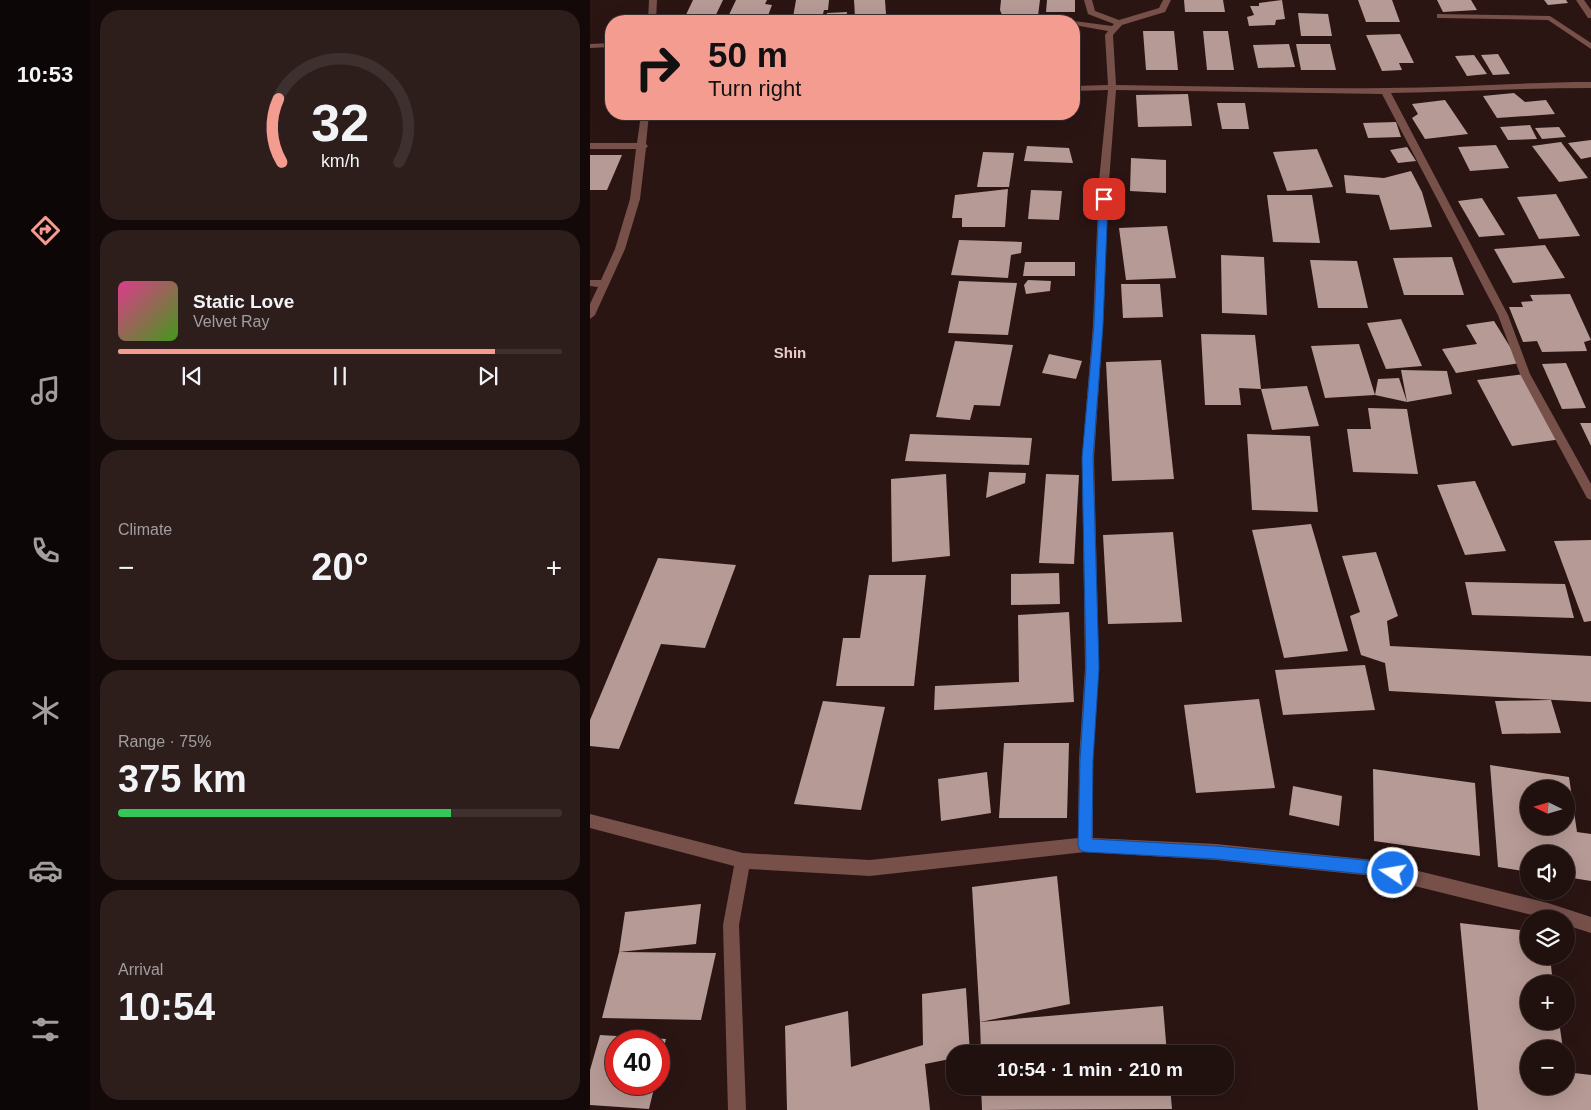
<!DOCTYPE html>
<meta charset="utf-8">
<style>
body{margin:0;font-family:Helvetica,sans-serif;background:#2d1e1c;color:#f1f3f6;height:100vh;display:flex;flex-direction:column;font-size:19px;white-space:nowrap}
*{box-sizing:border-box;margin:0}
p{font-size:16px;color:#a29d9e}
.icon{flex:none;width:28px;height:28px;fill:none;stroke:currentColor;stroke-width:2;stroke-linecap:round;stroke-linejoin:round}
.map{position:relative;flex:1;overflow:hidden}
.sheet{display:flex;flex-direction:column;gap:10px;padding:10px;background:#120908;width:500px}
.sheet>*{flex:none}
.guide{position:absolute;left:15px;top:15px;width:475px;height:105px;border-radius:20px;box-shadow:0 5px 20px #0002,0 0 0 1px #3d302e;background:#f59c90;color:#111;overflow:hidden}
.needle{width:32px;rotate:275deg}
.buttons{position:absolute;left:930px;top:780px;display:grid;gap:10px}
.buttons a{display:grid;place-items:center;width:55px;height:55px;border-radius:50%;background:#20100e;box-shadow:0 5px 20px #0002,0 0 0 1px #3d302e;font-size:25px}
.speed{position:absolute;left:15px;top:1030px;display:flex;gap:10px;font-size:25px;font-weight:700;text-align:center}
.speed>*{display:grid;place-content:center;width:65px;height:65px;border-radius:50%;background:#20100e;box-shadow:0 5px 20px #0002,0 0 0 1px #3d302e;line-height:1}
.speed .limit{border:8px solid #d22;background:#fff;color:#111}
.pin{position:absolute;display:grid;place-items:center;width:42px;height:42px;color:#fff;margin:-21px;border-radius:10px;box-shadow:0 2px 8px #0006}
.me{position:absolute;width:55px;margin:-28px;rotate:282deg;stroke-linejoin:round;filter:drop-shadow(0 0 4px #0008)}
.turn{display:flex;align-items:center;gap:18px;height:105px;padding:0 20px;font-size:22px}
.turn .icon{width:65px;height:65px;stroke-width:2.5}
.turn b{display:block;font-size:35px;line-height:42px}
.big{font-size:38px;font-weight:700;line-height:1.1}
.sheet .widget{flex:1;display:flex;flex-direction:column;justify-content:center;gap:8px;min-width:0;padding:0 18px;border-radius:20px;background:#2d1e1c}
.sheet .dial{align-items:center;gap:0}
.dial svg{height:130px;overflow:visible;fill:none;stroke:#3d302e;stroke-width:7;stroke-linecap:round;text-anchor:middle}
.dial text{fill:#f1f3f6;stroke:none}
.song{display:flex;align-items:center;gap:15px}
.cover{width:60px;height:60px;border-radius:8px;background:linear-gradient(135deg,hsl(330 70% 55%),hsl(100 70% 35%))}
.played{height:5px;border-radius:2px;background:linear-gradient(90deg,#f59c90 85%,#3d302e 85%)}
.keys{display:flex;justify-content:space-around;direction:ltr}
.heat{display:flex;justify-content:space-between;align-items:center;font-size:28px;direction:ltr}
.charge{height:8px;border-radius:4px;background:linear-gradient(90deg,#34c759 75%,#3d302e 0)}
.trip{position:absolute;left:356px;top:1045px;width:288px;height:50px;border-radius:20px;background:#20100e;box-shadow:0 5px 20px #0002,0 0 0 1px #3d302e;font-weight:700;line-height:50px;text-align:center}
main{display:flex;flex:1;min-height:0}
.tabs{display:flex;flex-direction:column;width:90px;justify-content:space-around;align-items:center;background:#0d0606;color:#a29d9e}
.tabs .icon{width:35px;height:35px}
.tabs .on{color:#f59c90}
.tabs b{font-size:22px;color:#f1f3f6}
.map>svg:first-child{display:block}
</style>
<main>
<nav class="tabs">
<b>10:53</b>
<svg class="icon on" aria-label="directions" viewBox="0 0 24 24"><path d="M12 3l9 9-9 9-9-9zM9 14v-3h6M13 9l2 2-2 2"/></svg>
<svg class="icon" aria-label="music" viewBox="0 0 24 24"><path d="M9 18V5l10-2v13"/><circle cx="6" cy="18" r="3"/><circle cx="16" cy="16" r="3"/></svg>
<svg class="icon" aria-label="phone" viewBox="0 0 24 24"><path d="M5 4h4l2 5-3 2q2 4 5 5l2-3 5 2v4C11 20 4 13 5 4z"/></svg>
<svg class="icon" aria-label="climate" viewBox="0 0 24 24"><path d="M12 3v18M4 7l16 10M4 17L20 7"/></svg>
<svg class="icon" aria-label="car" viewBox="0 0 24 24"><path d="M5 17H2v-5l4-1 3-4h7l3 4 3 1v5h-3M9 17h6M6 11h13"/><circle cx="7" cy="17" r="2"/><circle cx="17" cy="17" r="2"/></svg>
<svg class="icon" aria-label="filters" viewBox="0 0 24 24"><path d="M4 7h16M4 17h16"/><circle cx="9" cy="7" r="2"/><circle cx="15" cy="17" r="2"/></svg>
</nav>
<section class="sheet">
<div class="widget dial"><svg viewBox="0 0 100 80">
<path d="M14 69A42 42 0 1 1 86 69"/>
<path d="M14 69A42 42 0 0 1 12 30" stroke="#f59c90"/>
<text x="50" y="56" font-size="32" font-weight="700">32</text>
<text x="50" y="72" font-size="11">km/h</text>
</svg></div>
<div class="widget">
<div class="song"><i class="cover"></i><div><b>Static Love</b><p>Velvet Ray</p></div></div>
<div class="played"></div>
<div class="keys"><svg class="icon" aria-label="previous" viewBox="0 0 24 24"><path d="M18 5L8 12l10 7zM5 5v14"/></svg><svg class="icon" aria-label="pause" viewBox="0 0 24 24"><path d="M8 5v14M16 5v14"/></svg><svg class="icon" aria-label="next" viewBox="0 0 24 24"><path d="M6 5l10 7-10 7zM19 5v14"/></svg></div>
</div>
<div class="widget"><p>Climate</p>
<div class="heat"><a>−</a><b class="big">20°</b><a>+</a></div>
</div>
<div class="widget"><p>Range · 75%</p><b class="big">375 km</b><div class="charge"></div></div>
<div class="widget"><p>Arrival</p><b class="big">10:54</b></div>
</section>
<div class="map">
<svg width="1001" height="1110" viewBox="0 0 1001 1110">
<rect width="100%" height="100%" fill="#2a1513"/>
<g fill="#b69a95" fill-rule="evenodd">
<path d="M 103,0 L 133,0 L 123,21 L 93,21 Z"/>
<path d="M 146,0 L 177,0 L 175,4 L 182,5 L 176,21 L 136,21 Z"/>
<path d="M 206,0 L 239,0 L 238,10 L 234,10 L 232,18 L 214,19 L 215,16 L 203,17 Z"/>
<path d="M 264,0 L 295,0 L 296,14 L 265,17 Z"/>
<path d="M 411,0 L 450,0 L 448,16 L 412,15 L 410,10 Z"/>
<path d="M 457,0 L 485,0 L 485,12 L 456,12 Z"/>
<path d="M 594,0 L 633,0 L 635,12 L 595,12 Z"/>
<path d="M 692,0 L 695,19 L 686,20 L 685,25 L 659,26 L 657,17 L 664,15 L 660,6 L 669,6 L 669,3 Z"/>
<path d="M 768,0 L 802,0 L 810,22 L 776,22 Z"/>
<path d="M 847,0 L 881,0 L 887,10 L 853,12 Z"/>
<path d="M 954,0 L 976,0 L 978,3 L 958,5 Z"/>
<path d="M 257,12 L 256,21 L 235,21 L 237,13 Z"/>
<path d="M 708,13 L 738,14 L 742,36 L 711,36 Z"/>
<path d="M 553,31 L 584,31 L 588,70 L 556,70 Z"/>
<path d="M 613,31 L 638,31 L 644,70 L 617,70 Z"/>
<path d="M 810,34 L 824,63 L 809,63 L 812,70 L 792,71 L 776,35 Z"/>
<path d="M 699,44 L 705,67 L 668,68 L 663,45 Z"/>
<path d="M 706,44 L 740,44 L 746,70 L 711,70 Z"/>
<path d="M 908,54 L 920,74 L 903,75 L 891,55 Z"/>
<path d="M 884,55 L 897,74 L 877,76 L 865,56 Z"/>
<path d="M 924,93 L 935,102 L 956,100 L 965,114 L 907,118 L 893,96 Z"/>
<path d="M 598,94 L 602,126 L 548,127 L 546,95 Z"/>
<path d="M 855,100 L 878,134 L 835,139 L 822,118 L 828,114 L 822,104 Z"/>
<path d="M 627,103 L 655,103 L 659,129 L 632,129 Z"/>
<path d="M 806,122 L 811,137 L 778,138 L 773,123 Z"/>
<path d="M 940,125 L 947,139 L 918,140 L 910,127 Z"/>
<path d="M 969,127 L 976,137 L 952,139 L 945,128 Z"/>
<path d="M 1001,140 L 1001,157 L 991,159 L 978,143 Z"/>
<path d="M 971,142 L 998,178 L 969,182 L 942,146 Z"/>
<path d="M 906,145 L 919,168 L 880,171 L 868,147 Z"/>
<path d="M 437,146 L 479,148 L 483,163 L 434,161 Z"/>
<path d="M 817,147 L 826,161 L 808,163 L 800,150 Z"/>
<path d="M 727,149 L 743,187 L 697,191 L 683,152 Z"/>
<path d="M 393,152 L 424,153 L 419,187 L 387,187 Z"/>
<path d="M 0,155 L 32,155 L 17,190 L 0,190 Z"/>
<path d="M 541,158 L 576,160 L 576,193 L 540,191 Z"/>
<path d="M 821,171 L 832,192 L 842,227 L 800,230 L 789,195 L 756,193 L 754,175 L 794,178 Z"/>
<path d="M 418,189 L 415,227 L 372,227 L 372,218 L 362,218 L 365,195 Z"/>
<path d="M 441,190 L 472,191 L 469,220 L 438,219 Z"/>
<path d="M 966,194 L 990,236 L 949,239 L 927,197 Z"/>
<path d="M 677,195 L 722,195 L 730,243 L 683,242 Z"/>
<path d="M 892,198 L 915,235 L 889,237 L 868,201 Z"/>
<path d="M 577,226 L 586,278 L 536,280 L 529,228 Z"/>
<path d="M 369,240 L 432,242 L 431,253 L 421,255 L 418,278 L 361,275 Z"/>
<path d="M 955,245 L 975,278 L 923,283 L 904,249 Z"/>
<path d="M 631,255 L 674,257 L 677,315 L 632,313 Z"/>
<path d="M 862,257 L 874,295 L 814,295 L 803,258 Z"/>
<path d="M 720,260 L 767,261 L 778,308 L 728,308 Z"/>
<path d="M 435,262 L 485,262 L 485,276 L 433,276 Z"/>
<path d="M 438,280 L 461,281 L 460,291 L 436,294 L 434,285 Z"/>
<path d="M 369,281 L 427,283 L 418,335 L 358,333 Z"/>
<path d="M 531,284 L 570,284 L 573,317 L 533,318 Z"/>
<path d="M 980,294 L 1001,340 L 994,342 L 997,351 L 952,352 L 947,341 L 933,342 L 919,307 L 933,307 L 931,302 L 943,301 L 940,295 Z"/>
<path d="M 811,319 L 832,366 L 796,369 L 777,323 Z"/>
<path d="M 904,321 L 930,363 L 866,373 L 852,349 L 887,344 L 876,325 Z"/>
<path d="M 611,334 L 665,335 L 671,389 L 649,388 L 651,405 L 615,405 Z"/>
<path d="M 365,341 L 423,345 L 410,406 L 384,405 L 380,420 L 346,417 Z"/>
<path d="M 769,344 L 785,395 L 788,379 L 809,378 L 817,402 L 785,395 L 735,398 L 721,346 Z"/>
<path d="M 459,354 L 492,361 L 486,379 L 452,373 Z"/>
<path d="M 571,360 L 584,479 L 522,481 L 516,362 Z"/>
<path d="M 976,363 L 996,408 L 972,409 L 952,364 Z"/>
<path d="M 811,370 L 857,371 L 862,394 L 817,402 Z"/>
<path d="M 935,374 L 972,439 L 922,446 L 887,380 Z"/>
<path d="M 717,386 L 729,426 L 682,430 L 671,389 Z"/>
<path d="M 778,408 L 817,409 L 828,474 L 763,472 L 757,429 L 781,429 Z"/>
<path d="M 990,423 L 1001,423 L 1001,446 Z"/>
<path d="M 320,434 L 442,438 L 439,465 L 315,461 Z"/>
<path d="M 657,434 L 720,436 L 728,512 L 662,510 Z"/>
<path d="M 399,472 L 436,473 L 435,483 L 396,498 Z"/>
<path d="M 356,474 L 360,556 L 302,562 L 301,479 Z"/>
<path d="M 456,474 L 489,475 L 484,564 L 449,563 Z"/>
<path d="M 885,481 L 916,551 L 875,555 L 847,485 Z"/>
<path d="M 721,524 L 758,651 L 694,658 L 662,530 Z"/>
<path d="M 583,532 L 592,622 L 518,624 L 513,535 Z"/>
<path d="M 1001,540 L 1001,621 L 994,622 L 964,541 Z"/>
<path d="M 786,552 L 808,616 L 797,621 L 800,646 L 1001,656 L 1001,702 L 799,691 L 795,663 L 771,655 L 760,616 L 770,612 L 752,556 Z"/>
<path d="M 68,558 L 146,565 L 115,648 L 71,644 L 29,749 L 0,746 L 0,720 Z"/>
<path d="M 469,573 L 470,604 L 421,605 L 421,574 Z"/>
<path d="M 279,575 L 336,575 L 324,686 L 246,686 L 253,638 L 270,638 Z"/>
<path d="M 875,582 L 975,584 L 984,618 L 882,615 Z"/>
<path d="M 479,612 L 484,702 L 344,710 L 345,686 L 429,682 L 428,615 Z"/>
<path d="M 775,665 L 785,710 L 693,715 L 685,670 Z"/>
<path d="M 669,699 L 685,788 L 606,793 L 594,705 Z"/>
<path d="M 961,700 L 971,733 L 912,734 L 905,701 Z"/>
<path d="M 233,701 L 295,707 L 271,810 L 204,804 Z"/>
<path d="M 414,743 L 479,743 L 477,818 L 409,818 Z"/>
<path d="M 900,765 L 979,777 L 987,832 L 1001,834 L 1001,881 L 976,877 L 976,854 L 939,854 L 939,872 L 908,867 ZM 939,789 L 976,789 L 976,826 L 939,826 Z"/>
<path d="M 783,769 L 885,783 L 890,856 L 784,841 Z"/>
<path d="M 397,772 L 401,813 L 351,821 L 348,779 Z"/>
<path d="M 703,786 L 752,796 L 749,826 L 699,815 Z"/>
<path d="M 467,876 L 480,1004 L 390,1022 L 382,887 Z"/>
<path d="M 111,904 L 106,944 L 29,952 L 126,953 L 111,1020 L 12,1018 L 29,952 L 35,912 Z"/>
<path d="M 870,923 L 939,931 L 939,956 L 960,956 L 963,984 L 939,984 L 939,1021 L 969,1021 L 973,1049 L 939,1049 L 939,1086 L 976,1086 L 976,1072 L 1001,1075 L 1001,1110 L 888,1110 Z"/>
<path d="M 376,988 L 380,1054 L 365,1054 L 365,1058 L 335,1064 L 340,1110 L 197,1110 L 195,1026 L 258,1011 L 261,1067 L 333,1045 L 332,994 Z"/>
<path d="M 573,1006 L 577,1054 L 391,1054 L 390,1022 Z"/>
<path d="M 10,1035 L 76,1039 L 69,1066 L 69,1041 L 26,1041 L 26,1084 L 65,1084 L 59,1109 L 0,1105 L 0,1070 Z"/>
<path d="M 391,1086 L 580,1086 L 582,1109 L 392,1110 Z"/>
</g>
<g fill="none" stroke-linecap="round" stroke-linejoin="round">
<g fill="#77504a" fill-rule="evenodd">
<path d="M 59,0 L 67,0 L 66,21 L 58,21 Z"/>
<path d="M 494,0 L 502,0 L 505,11 L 529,20 L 569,8 L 573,0 L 581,0 L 575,12 L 532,25 L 523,35 L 526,85 C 616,86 706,89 796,88 C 864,88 932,82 1001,82 L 1001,88 C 934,88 868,92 801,93 L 918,315 L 940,374 L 1001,484 L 1001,500 L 997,498 L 930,374 L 908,315 L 792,94 L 526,90 L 519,181 L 513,325 L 504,458 L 509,668 L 503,760 L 503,838 L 626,844 L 784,860 L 958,903 L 1001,917 L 1001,933 L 976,925 L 976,919 L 958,919 L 784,876 L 626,860 L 495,852 L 280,876 L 159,869 L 149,925 L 156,1110 L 138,1110 L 133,925 L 144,866 L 0,828 L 0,814 L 153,853 L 280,860 L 488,838 L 489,760 L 495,668 L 492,458 L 503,325 L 509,181 L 518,90 L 484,91 L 484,86 L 518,85 L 515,35 L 518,31 L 484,25 L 484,21 L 481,21 L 484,21 L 522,26 L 524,24 L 498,14 Z"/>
<path d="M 986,0 L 994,0 L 1001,10 L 1001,18 L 998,18 Z"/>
<path d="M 847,14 L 960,16 L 1001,43 L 1001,49 L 958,20 L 850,18 L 847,18 Z"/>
<path d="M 21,43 L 21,47 L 0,48 L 0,44 Z"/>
<path d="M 51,114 L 59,114 L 56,144 L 58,146 L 56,148 L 50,199 L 35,249 L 5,315 L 0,319 L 0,304 L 8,287 L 0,286 L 0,280 L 11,280 L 25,249 L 40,199 L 46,149 L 0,149 L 0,143 L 47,143 Z"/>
</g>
</g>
<path fill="#1a73e8" stroke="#114b97" d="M 514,196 L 518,199 L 513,325 L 503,458 L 509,668 L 503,760 L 502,839 L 626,846 L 784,861 L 808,868 L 810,873 L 808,878 L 803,880 L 784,875 L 626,859 L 495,852 L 490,850 L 488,845 L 490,760 L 496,668 L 492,458 L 504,325 L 509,199 Z"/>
<g text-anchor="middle" stroke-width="5" stroke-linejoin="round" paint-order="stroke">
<g font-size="15" font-weight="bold" fill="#e9cbc6" stroke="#2a1513">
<text x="200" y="358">Shin</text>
</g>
</g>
</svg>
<div class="buttons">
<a><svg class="needle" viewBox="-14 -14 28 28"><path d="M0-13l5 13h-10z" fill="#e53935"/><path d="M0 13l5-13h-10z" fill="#a29d9e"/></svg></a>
<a><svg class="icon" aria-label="sound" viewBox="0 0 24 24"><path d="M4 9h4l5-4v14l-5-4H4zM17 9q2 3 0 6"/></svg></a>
<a><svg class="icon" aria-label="layers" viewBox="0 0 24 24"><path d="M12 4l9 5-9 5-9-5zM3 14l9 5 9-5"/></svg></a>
<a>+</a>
<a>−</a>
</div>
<div class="speed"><div class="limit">40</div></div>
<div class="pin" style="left:514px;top:199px;background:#d93025"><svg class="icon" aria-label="arrive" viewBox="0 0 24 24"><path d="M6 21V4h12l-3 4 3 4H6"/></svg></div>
<svg class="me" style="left:803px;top:873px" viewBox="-20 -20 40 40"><circle r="17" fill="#1a73e8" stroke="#fff" stroke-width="3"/><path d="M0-11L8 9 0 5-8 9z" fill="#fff"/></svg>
<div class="trip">10:54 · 1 min · 210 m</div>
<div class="guide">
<div class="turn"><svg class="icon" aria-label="right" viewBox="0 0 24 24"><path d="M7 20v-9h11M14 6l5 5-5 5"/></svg><div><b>50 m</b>Turn right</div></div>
</div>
</div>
</main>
